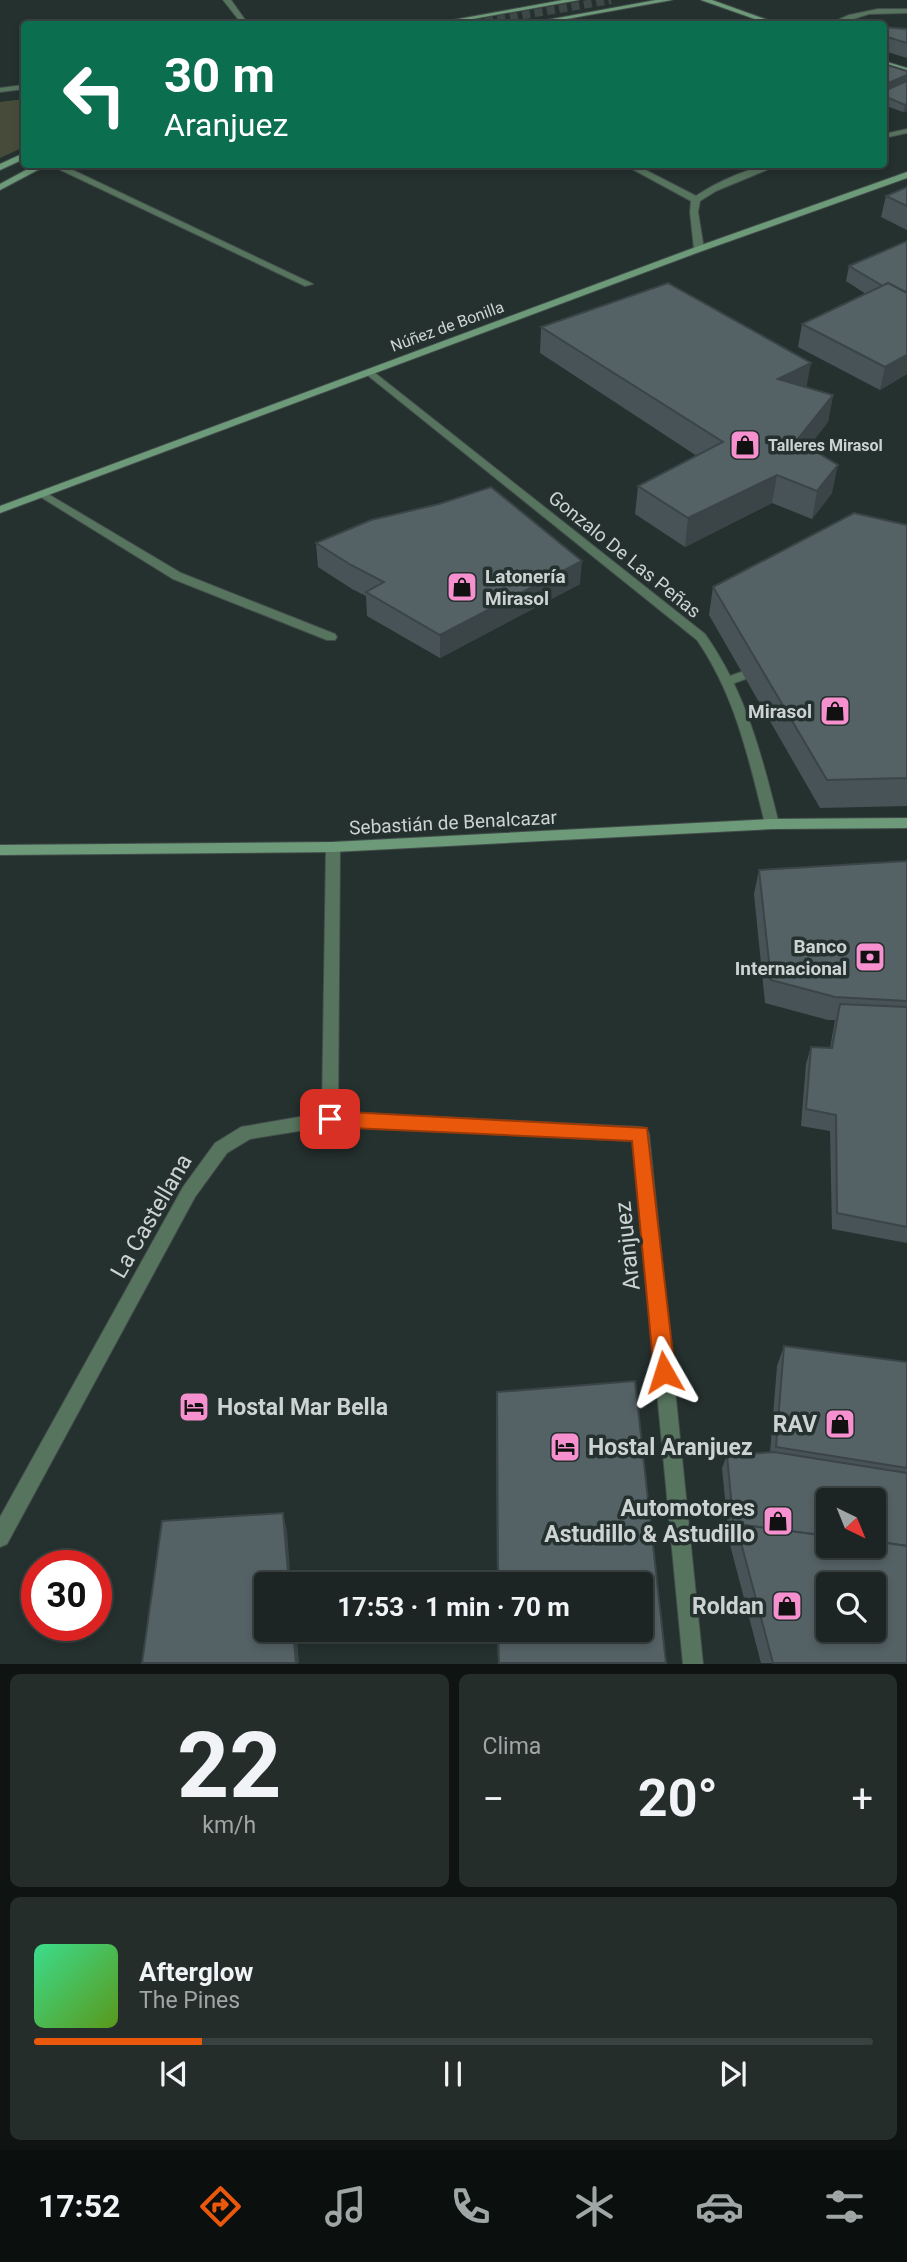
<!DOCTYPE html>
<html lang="es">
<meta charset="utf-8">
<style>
body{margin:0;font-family:Roboto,sans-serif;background:#252d2b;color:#f1f3f6;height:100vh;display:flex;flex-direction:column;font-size:26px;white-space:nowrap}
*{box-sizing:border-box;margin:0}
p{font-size:23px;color:#a0a5a6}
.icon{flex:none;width:38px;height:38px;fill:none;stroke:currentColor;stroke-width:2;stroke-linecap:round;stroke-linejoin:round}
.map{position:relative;height:1664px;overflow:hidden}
.details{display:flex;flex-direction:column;gap:10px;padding:10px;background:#0f1413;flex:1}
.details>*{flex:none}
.banner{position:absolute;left:21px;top:21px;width:866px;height:147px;border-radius:7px;box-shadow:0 4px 10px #0003,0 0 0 2px #3a4241;background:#0b6e4f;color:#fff;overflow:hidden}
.needle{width:46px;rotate:137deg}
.controls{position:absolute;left:816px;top:1488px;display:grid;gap:14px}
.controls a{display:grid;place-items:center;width:70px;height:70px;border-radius:7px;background:#1c2523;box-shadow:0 4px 10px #0003,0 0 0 2px #3a4241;font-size:35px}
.speed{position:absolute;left:21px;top:1550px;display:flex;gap:14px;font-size:35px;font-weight:700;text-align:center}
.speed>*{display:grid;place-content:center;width:91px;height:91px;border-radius:50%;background:#1c2523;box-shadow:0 4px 10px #0003,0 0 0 2px #3a4241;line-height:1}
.speed .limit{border:10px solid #d22;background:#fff;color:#111}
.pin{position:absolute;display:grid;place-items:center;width:60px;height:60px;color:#fff;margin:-30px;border-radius:14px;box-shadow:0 4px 10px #0006}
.me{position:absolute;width:77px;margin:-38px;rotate:354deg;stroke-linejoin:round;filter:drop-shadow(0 0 5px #0008)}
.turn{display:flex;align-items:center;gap:24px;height:147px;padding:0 28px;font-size:32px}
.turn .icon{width:91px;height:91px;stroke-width:2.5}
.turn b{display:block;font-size:49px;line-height:60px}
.big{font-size:52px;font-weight:700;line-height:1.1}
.details .tile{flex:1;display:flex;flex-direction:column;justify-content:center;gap:10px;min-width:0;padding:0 24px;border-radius:10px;background:#252d2b}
.details .dial{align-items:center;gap:0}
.dial b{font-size:91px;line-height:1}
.song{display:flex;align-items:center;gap:21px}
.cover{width:84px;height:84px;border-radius:10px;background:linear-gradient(135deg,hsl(150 70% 55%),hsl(90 70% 35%))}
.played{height:7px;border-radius:4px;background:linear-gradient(90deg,#ea580c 20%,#3a4241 20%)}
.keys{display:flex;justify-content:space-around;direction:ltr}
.heat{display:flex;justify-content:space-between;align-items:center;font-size:38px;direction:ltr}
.details .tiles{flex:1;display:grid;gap:10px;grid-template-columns:1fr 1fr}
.tile:last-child{grid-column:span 2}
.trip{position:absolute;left:254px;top:1572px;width:399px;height:70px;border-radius:7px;background:#1c2523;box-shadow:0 4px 10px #0003,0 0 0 2px #3a4241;font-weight:700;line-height:70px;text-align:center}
.tabs{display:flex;height:112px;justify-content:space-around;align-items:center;background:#0b0f0e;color:#a0a5a6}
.tabs .icon{width:49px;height:49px}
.tabs .on{color:#ea580c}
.tabs b{font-size:32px;color:#f1f3f6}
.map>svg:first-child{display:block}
</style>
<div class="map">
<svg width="907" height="1664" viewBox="0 0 907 1664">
<rect width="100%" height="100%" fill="#25312f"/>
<path fill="#474c3a" d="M 24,99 L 24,147 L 0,158 L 0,102 Z"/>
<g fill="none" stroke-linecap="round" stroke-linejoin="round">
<path stroke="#3e4947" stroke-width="8" stroke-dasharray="8 4.5" stroke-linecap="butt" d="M 473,24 L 611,0"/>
<g stroke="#434e4c" stroke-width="2">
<g id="lane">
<path d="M 223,0 L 231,0 L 248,24 L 242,24 Z"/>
<path d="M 878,9 L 907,9 L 907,13 L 869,14 L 838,24 L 829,24 L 849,15 Z"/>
<path d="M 48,164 L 60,164 L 313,284 L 305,286 Z"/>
<path d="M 43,491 L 181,573 L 335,634 L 337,637 L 335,640 L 327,640 L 173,579 L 39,496 L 37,494 Z"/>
<path d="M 761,665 L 767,669 L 765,672 L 729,685 L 723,681 L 724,678 Z"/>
</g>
</g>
<g stroke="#434e4c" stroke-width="2">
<g id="street">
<path d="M 24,85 L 24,89 L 0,92 L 0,88 Z"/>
<path d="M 907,129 L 907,133 L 884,138 L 884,134 Z"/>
<path d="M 623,164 L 634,164 L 696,196 C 717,182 755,164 781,164 L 716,191 L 700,201 L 698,212 L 704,249 L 699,252 L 694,249 L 690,212 L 691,201 Z"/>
<path d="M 370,369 L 705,634 C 746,692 762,756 779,824 L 777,828 L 772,829 L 765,824 C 749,759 735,695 697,640 L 366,374 L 365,372 Z"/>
<path d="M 333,842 L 340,847 L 338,1112 L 641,1127 L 647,1129 L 649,1134 L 703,1664 L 683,1664 L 633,1141 L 330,1126 L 250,1139 L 227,1153 L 195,1197 L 7,1544 L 0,1547 L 0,1517 L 183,1187 L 215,1143 L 241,1127 L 322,1113 L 326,847 Z"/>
</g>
</g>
<g stroke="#434e4c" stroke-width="2">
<g id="secondary">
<path d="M 563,0 L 579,0 L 445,24 L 431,24 Z"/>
<path d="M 656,0 L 672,0 L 539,24 L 525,24 Z"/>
<path d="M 701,0 L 712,0 L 779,24 L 769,24 Z"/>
<path d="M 884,61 L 907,68 L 907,73 L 884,65 Z"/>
<path d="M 24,153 L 24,159 L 0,170 L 0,164 Z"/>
<path d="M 37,164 L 49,164 L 0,190 L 0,184 Z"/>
<path d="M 907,172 L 907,178 L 702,251 L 0,513 L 0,506 L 696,247 Z"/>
<path d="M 907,818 L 907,828 L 772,829 L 333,852 L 0,855 L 0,845 L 333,842 L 772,819 Z"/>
</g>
</g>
<use href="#lane" fill="#57745e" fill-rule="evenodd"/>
<use href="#street" fill="#57745e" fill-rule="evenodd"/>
<use href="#secondary" fill="#6d9b79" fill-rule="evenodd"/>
</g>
<g fill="#485357">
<path d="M 884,36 L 907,43 L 907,58 L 884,51 Z"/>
<path d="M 884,64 L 907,71 L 907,111 L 903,112 L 884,105 Z"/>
<path d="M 907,187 L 907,230 L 881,217 L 886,196 Z"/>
<path d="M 907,241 L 907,374 L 880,390 L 798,347 L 802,324 L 866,294 L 846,281 L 849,266 Z"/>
<path d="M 541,327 L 806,387 L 833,395 L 828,422 L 808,447 L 832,493 L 812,519 L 772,503 L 685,547 L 635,514 L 638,486 L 697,456 L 540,353 Z"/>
<path d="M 907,525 L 907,806 L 820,808 L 709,615 L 713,587 Z"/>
<path d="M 316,543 L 580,584 L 440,658 L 367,616 L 366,596 L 352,589 L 318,567 Z"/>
<path d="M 907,861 L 907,1243 L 832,1229 L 830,1131 L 801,1126 L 806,1064 L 811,1047 L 830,1048 L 835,1020 L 828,1020 L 765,1003 L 754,894 L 759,870 Z"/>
<path d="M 784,1346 L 907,1362 L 907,1663 L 761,1663 L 729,1541 L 722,1468 L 727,1455 L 770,1453 L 777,1366 Z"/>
<path d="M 635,1381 L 666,1663 L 498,1663 L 497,1629 L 640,1629 L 640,1584 L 497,1584 L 496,1411 L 497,1392 Z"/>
</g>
<g fill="#3b4447">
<path d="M 907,75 L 907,88 L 884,96 L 884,85 Z"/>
<path d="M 907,104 L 907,111 L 903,112 L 905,105 Z"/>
<path d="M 907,355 L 907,374 L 880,390 L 885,367 Z"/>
<path d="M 811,363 L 806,390 L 778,379 Z"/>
<path d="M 833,395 L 828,422 L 792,468 L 797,440 Z"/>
<path d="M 838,465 L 832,493 L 812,519 L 817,491 Z"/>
<path d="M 777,475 L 772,503 L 685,547 L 688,518 Z"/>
<path d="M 582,561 L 580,584 L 440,658 L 440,635 Z"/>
<path d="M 283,1513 L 287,1531 L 291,1584 L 289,1584 Z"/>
<path d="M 293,1629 L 296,1629 L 299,1663 L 296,1663 Z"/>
</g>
<g fill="#546165" stroke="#3b4447" stroke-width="2" fill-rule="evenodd">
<path d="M 884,27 L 907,29 L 907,43 L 884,36 Z"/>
<path d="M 884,64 L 907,71 L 907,75 L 884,85 Z"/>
<path d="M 907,81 L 907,104 L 905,105 L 884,96 L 884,91 Z"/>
<path d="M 907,187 L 907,206 L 886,196 Z"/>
<path d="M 907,241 L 907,293 L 888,283 L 883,286 L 849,266 Z"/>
<path d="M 668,283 L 811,363 L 778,379 L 833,395 L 797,440 L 838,465 L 817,491 L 777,475 L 688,518 L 638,486 L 723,442 L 541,327 Z"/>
<path d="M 888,283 L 907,293 L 907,355 L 885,367 L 802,324 Z"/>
<path d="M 491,487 L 582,561 L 440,635 L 366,592 L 384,582 L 351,565 L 316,543 L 371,520 L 439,504 Z"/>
<path d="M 854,513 L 907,525 L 907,778 L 827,780 L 713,587 Z"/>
<path d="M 907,861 L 907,1001 L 835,997 L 771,980 L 759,870 Z"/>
<path d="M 840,1004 L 907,1007 L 907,1227 L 837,1213 L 836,1115 L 806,1109 L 811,1047 L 832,1048 Z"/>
<path d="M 784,1346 L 907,1362 L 907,1468 L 776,1447 Z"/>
<path d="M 635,1381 L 666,1663 L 499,1663 L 498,1629 L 640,1629 L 640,1584 L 498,1584 L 497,1392 Z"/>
<path d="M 774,1452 L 907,1473 L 907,1546 L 873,1541 L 873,1500 L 828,1500 L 828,1536 L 736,1524 L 734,1529 L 727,1455 Z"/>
<path d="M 283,1513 L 289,1584 L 266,1584 L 266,1629 L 293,1629 L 296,1663 L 142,1663 L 162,1521 Z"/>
<path d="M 736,1524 L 828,1536 L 828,1545 L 873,1545 L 873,1541 L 907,1546 L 907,1663 L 773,1663 ZM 828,1584 L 873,1584 L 873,1629 L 828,1629 Z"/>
</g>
<path fill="#ea580c" stroke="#983908" stroke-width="2" d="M 330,1111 L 647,1128 L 675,1372 L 672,1379 L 664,1382 L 657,1379 L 654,1372 L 632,1141 L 330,1127 L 323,1125 L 320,1119 L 323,1114 Z"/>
<defs>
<g id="shop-square" transform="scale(1.575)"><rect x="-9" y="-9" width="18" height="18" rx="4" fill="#f790ce" stroke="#25312f"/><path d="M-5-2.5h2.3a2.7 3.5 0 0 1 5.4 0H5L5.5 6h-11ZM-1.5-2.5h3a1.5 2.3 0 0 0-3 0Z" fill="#111"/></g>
<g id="bank-square" transform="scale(1.575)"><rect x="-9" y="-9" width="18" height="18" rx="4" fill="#f790ce" stroke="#25312f"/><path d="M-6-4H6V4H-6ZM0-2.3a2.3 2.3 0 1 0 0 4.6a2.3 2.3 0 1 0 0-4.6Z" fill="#111"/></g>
<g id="hotel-square" transform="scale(1.575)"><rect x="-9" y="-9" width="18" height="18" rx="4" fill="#f790ce" stroke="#25312f"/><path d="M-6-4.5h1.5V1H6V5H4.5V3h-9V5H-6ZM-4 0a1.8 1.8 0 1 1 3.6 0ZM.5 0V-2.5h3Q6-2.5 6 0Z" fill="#111"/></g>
</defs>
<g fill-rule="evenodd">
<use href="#shop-square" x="745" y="445"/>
<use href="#shop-square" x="462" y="587"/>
<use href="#shop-square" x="835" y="711"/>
<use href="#bank-square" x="870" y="957"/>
<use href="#hotel-square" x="194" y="1407"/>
<use href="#shop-square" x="840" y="1424"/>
<use href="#hotel-square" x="565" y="1447"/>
<use href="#shop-square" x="778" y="1521"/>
<use href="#shop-square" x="787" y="1606"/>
</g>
<g text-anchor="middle" stroke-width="7" stroke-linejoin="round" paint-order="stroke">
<g font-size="16" fill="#ccd3d2" stroke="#25312f">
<text transform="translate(447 326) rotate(-20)" y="6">Núñez de Bonilla</text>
</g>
<g font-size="16" font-weight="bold" fill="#ccd3d2" stroke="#25312f" text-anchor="start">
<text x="768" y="451">Talleres Mirasol</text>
</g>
<g font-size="19" fill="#ccd3d2" stroke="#25312f">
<text transform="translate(625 554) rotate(39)" y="7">Gonzalo De Las Peñas</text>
<text transform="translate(453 822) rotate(-3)" y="7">Sebastián de Benalcazar</text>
</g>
<g font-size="19" font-weight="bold" fill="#ccd3d2" stroke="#25312f" text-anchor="end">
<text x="485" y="583" text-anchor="start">Latonería<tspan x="485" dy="22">Mirasol</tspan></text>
<text x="812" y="718">Mirasol</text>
<text x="847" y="953">Banco<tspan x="847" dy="22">Internacional</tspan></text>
</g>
<g font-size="23" fill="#ccd3d2" stroke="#25312f">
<text transform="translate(151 1216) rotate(-60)" y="8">La Castellana</text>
<text transform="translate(627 1246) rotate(-96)" y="8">Aranjuez</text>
</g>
<g font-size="23" font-weight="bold" fill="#ccd3d2" stroke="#25312f" text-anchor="end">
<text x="217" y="1415" text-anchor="start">Hostal Mar Bella</text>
<text x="817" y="1432">RAV</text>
<text x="588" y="1455" text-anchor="start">Hostal Aranjuez</text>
<text x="755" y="1516">Automotores<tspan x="755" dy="26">Astudillo &amp; Astudillo</tspan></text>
<text x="764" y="1614">Roldan</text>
</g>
</g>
</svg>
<div class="controls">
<a><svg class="needle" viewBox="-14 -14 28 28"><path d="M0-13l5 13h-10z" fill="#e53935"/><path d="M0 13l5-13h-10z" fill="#a0a5a6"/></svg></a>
<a><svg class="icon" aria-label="search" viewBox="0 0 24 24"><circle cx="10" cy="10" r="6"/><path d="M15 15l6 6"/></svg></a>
</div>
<div class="speed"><div class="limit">30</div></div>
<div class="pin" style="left:330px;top:1119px;background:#d93025"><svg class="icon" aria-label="arrive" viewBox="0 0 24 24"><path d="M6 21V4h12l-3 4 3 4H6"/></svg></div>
<svg class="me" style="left:664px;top:1372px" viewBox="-20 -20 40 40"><path d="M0-17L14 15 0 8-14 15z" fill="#ea580c" stroke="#fff" stroke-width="4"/></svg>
<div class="trip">17:53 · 1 min · 70 m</div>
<div class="banner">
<div class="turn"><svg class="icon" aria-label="left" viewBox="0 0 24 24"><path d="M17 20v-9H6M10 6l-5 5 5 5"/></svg><div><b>30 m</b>Aranjuez</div></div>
</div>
</div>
<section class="details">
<div class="tiles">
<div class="tile dial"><b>22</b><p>km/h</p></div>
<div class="tile"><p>Clima</p>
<div class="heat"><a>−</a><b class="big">20°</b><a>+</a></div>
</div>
<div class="tile">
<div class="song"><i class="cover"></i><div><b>Afterglow</b><p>The Pines</p></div></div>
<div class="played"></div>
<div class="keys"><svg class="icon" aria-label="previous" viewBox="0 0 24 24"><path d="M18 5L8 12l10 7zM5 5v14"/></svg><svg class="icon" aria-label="pause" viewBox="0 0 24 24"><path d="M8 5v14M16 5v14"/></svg><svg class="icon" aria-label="next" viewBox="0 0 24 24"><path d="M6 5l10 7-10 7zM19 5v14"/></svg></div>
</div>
</div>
</section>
<nav class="tabs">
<b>17:52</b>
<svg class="icon on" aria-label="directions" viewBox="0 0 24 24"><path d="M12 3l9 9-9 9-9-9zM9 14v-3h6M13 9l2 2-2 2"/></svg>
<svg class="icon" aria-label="music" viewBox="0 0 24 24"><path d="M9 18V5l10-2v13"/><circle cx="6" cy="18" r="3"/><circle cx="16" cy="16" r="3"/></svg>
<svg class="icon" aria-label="phone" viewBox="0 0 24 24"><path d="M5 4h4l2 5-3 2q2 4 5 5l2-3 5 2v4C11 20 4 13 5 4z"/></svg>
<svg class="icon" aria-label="climate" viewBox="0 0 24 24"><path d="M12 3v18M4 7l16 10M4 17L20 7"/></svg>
<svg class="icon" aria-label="car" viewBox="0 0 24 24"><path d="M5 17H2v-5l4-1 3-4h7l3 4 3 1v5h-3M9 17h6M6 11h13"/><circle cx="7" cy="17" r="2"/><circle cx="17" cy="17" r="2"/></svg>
<svg class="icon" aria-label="filters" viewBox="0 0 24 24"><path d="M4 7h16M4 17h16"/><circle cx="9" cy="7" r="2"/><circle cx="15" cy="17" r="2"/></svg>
</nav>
